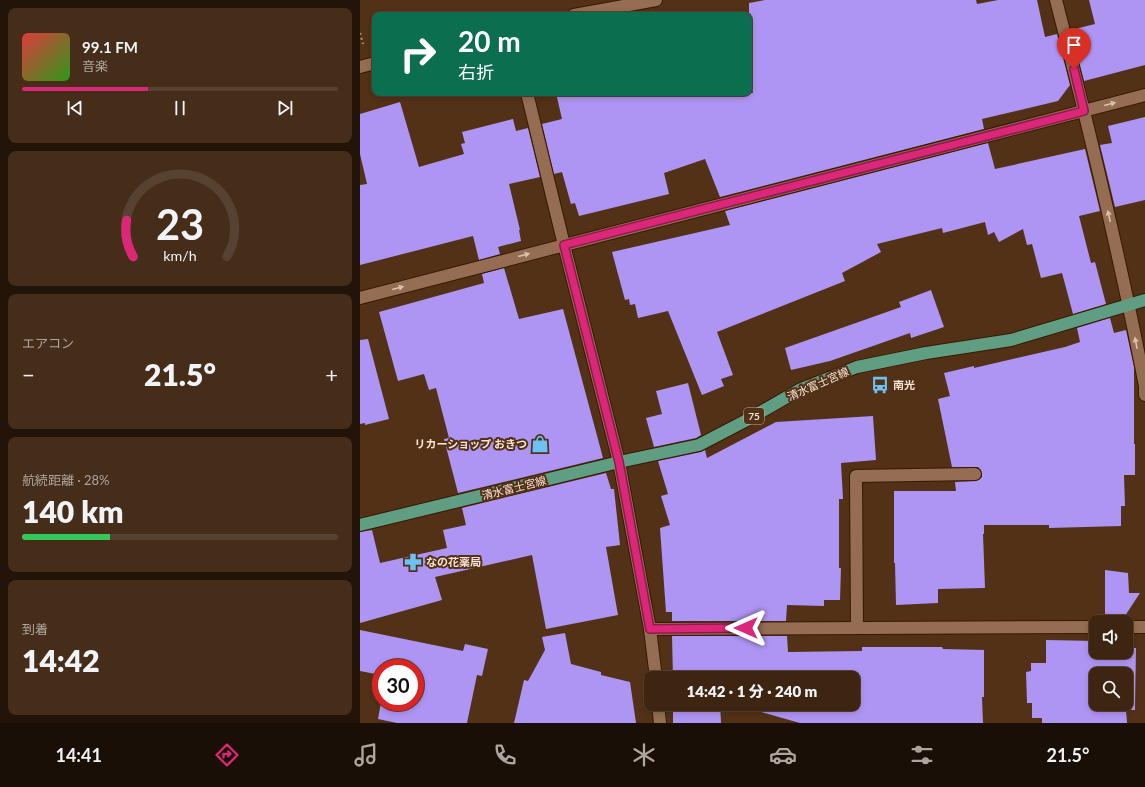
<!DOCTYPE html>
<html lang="ja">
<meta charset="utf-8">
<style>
body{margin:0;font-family:Lato,"Noto Sans JP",sans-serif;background:#452d1a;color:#f1f3f6;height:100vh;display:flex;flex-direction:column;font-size:15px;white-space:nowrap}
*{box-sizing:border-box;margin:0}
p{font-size:13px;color:#ada59f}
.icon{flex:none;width:22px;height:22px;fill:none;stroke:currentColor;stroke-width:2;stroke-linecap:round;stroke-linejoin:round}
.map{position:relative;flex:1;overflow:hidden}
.details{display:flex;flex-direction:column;gap:8px;padding:8px;background:#221409;width:360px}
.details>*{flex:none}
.top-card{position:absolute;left:12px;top:12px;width:380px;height:84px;border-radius:8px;box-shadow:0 2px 6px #0003,0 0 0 1px #574231;background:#0b6e4f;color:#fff;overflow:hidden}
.controls{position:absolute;left:729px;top:615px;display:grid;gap:8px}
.controls a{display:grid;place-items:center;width:44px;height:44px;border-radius:8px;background:#3e2511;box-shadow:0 2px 6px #0003,0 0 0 1px #574231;font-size:20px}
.speed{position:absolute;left:12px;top:659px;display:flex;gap:8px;font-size:20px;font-weight:700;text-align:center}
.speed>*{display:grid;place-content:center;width:52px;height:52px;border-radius:50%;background:#3e2511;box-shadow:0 2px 6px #0003,0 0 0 1px #574231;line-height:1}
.speed .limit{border:6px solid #d22;background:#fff;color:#111}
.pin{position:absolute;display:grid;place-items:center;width:34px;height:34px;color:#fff;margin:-41px -17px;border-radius:50% 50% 50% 0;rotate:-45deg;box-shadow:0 0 4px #0007}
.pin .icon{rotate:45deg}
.me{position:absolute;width:44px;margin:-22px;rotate:270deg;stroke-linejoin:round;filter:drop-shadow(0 0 3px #0008)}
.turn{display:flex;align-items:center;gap:14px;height:84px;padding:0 20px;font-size:18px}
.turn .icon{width:52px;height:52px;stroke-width:2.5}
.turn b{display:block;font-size:28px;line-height:34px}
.big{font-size:30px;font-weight:800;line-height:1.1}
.details .card{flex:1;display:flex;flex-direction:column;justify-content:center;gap:6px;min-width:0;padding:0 14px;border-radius:8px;background:#452d1a}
.details .dial{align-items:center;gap:0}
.dial svg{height:104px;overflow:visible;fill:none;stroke:#574231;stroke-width:7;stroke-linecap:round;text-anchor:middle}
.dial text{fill:#f1f3f6;stroke:none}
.song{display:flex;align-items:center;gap:12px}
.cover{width:48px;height:48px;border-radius:6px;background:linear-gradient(135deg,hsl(0 70% 55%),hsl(110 70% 35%))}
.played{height:4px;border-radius:2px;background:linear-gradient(90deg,#db2777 40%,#574231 40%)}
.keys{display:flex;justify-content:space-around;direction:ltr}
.heat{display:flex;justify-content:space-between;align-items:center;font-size:22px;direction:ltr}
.charge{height:6px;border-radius:3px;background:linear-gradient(90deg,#34c759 28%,#574231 0)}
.trip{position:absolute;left:284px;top:671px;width:216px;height:40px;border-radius:8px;background:#3e2511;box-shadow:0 2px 6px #0003,0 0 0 1px #574231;font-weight:800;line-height:40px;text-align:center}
.tab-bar{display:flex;height:64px;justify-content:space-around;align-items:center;background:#190f07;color:#ada59f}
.tab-bar .icon{width:28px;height:28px}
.tab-bar .selected{color:#db2777}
.tab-bar b{font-size:18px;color:#f1f3f6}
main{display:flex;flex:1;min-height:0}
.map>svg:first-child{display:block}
</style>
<main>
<section class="details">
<div class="card">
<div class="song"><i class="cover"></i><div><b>99.1 FM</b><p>音楽</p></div></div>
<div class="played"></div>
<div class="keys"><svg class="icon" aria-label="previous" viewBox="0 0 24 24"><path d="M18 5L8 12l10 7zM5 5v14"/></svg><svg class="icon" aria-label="pause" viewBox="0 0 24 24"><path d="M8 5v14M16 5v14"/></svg><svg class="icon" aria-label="next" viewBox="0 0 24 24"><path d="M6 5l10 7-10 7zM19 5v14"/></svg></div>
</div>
<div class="card dial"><svg viewBox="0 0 100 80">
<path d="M14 69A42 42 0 1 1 86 69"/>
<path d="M14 69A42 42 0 0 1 9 41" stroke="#db2777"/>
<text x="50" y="56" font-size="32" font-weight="700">23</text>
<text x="50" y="72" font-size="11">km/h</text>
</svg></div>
<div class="card"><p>エアコン</p>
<div class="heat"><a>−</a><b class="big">21.5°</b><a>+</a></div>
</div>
<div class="card"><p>航続距離 · 28%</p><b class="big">140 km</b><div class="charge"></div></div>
<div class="card"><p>到着</p><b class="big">14:42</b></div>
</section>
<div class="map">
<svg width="785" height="723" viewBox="0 0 785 723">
<rect width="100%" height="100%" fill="#533117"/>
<g fill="#af95f3" fill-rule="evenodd">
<path d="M 405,0 L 616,0 L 617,4 L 638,0 L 677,0 L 685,37 L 697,34 L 710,85 L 698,101 L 622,119 L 624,129 L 360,197 L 345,159 L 304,173 L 309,194 L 219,216 L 215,203 L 211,204 L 202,172 L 194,174 L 182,124 L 202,119 L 196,93 L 393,93 L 389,69 L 389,3 Z"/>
<path d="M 729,0 L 785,0 L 785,65 L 724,81 L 711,30 L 735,24 Z"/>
<path d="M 40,102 L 59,167 L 104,154 L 101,144 L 105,143 L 102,132 L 153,119 L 156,131 L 168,128 L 180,177 L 149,184 L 160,230 L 159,230 L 161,241 L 138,247 L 140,254 L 119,260 L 113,236 L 0,265 L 0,185 L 7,184 L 0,154 L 0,114 Z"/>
<path d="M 785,117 L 785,200 L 755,207 L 740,145 L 752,143 L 748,126 Z"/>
<path d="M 628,143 L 635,169 L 725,149 L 740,211 L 719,216 L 731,263 L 735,262 L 746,304 L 713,314 L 702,273 L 681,278 L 672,244 L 667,245 L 663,229 L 639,242 L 634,232 L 628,235 L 625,222 L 583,233 L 582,228 L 517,244 L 521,252 L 482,273 L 485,281 L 357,332 L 373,375 L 361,379 L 364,386 L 342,395 L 308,311 L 278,318 L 275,304 L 270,305 L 269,299 L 265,300 L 252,252 L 370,225 L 365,211 Z"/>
<path d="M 144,268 L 159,319 L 203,309 L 243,458 L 98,493 L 84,439 L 89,438 L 76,388 L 69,390 L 64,374 L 38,381 L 19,312 L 124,283 L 122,274 Z"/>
<path d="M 571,290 L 584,327 L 551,338 L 550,333 L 470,361 L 431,370 L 425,348 L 541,307 L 539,302 Z"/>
<path d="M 750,318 L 754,333 L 766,330 L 774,367 L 774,444 L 775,444 L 775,475 L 764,475 L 765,506 L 761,506 L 761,526 L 689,528 L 689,525 L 624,525 L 624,534 L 623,534 L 625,588 L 578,589 L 578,603 L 536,605 L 535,563 L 534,563 L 534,491 L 596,491 L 595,482 L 616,481 L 619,480 L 622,477 L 622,474 L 621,470 L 618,467 L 592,467 L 578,399 L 590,396 L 584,373 L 614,366 L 614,368 L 705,347 L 720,342 L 717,328 Z"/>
<path d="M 8,339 L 29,419 L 5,425 L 5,423 L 0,424 L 0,340 Z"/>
<path d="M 328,383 L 341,435 L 336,438 L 294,447 L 286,418 L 302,414 L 296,391 Z"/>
<path d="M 513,416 L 516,460 L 481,463 L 483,499 L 479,499 L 479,568 L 481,568 L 480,600 L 464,600 L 464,606 L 427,605 L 426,621 L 312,621 L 312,612 L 306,612 L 300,528 L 310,525 L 301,496 L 308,494 L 298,461 L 341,452 L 345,450 L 347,458 L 416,422 Z"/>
<path d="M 246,473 L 251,489 L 254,489 L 260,545 L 246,547 L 258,615 L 186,629 L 172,555 L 75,577 L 82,600 L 0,623 L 0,532 L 12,530 L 20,563 L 87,548 L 83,530 L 106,525 L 102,508 Z"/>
<path d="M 745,570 L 768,573 L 769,593 L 780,593 L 761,622 L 745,622 Z"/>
<path d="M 0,630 L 103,651 L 105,644 L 128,649 L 122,676 L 117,675 L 107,723 L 37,723 L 18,719 L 21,702 L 55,702 L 55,668 L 21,668 L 21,675 L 0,671 Z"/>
<path d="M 205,633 L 211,664 L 241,672 L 241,675 L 270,682 L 276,723 L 154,723 L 164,680 L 168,681 L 185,650 L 182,637 Z"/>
<path d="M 312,636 L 427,636 L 428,652 L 502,651 L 502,647 L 582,647 L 583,649 L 624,650 L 624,697 L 622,697 L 623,723 L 440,723 L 373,704 L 493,704 L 493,678 L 313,678 Z"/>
<path d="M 686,640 L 736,641 L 736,652 L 766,652 L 766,645 L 773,645 L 773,648 L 776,648 L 775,710 L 766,710 L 767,723 L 682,723 L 682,718 L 672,718 L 672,703 L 667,703 L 666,672 L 671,671 L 671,663 L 686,663 ZM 736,674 L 766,674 L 766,704 L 736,704 Z"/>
<path d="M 313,704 L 360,704 L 361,723 L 313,723 Z"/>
</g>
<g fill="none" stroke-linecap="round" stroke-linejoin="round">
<g stroke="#381800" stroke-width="14">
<g id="minor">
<path d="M 696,0 C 729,128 760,257 785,386 L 785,395"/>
<path d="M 214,15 L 296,0"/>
<path d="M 0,67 L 15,63"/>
<path d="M 167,93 L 204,245 L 259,462 L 290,629 L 296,678"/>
<path d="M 0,298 L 785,95"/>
<path d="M 766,627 L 785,627"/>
<path d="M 497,628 L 496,476 L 615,474"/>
<path d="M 290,629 L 736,627"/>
<path d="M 298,704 L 300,723"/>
</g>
</g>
<g stroke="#381800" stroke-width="14">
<path id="major" d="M 0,525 L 259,462 L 339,445 L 385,421 L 441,389 L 497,367 L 566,353 L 651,340 L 785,300"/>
</g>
<path stroke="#a38772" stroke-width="2.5" stroke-dasharray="2 3" stroke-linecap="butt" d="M 0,33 L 3,44"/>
<use href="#minor" stroke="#946d52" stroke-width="12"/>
<use href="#major" stroke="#609e83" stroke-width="12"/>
</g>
<defs><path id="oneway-solid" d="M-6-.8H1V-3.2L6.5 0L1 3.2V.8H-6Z"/></defs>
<g fill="#dbc0ae">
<use href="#oneway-solid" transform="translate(750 104) rotate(-15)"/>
<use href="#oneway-solid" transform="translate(749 216) rotate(-103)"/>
<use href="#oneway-solid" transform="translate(164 255) rotate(-15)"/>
<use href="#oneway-solid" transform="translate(38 288) rotate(-15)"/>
<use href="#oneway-solid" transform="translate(776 343) rotate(-101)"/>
</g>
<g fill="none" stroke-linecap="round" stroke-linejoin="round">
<g stroke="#8e194d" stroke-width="10">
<path id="route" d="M 386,628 L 290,629 L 259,462 L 204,245 L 724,111 L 714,69"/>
</g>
<use href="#route" stroke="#db2777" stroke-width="7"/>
</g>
<defs>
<g id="bus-bare" transform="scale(1.38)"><path d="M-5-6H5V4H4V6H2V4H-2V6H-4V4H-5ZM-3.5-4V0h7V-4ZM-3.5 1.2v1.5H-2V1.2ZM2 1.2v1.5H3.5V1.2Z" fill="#6dc2f3" stroke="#533117" stroke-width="2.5" paint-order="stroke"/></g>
<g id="shop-bare" transform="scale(1.38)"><path d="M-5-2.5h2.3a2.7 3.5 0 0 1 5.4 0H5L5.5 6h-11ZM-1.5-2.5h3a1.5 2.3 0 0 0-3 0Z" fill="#6dc2f3" stroke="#533117" stroke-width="2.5" paint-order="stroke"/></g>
<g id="pharmacy-bare" transform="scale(1.38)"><path d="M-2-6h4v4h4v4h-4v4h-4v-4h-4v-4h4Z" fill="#6dc2f3" stroke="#533117" stroke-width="2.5" paint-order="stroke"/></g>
</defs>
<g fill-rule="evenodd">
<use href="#bus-bare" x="520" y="385"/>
<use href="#shop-bare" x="180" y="444"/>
<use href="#pharmacy-bare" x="53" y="562"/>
</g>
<g text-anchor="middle" stroke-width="4" stroke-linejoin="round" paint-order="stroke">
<rect fill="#533117" stroke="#c8ae9c" stroke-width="1" x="384" y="408" width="20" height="16" rx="3"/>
<g font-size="10" font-weight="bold" fill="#fae4d5">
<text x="394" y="420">75</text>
</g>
<g font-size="11" fill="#fae4d5" stroke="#533117">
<text transform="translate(458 384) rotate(-24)" y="4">清水富士宮線</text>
<text transform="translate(154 488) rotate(-14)" y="4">清水富士宮線</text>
</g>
<g font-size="11" font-weight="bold" fill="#fae4d5" stroke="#533117" text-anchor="start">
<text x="533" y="389">南光</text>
<text x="167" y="448" text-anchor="end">リカーショップ おきつ</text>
<text x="66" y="566">なの花薬局</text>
</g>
</g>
</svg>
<div class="controls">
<a><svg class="icon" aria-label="sound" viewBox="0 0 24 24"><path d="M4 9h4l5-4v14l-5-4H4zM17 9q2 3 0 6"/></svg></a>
<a><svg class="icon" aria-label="search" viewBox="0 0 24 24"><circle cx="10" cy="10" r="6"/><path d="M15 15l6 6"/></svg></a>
</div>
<div class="speed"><div class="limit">30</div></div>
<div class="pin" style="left:714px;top:69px;background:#d93025"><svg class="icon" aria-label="arrive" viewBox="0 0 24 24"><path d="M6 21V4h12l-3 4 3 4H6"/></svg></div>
<svg class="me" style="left:386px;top:628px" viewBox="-20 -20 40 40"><path d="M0-17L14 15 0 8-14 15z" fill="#db2777" stroke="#fff" stroke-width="4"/></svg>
<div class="trip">14:42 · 1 分 · 240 m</div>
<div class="top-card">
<div class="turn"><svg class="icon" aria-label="right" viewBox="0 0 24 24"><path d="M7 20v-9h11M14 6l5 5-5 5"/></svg><div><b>20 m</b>右折</div></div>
</div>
</div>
</main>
<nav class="tab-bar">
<b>14:41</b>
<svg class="icon selected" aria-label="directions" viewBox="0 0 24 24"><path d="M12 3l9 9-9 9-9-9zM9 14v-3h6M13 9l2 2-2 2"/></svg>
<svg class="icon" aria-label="music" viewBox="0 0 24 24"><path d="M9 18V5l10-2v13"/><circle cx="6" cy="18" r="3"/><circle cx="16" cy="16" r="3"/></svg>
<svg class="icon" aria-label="phone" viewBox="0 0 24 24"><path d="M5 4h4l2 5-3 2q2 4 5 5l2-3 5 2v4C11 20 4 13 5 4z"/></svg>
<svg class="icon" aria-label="climate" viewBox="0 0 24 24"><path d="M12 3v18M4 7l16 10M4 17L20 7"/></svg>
<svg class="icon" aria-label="car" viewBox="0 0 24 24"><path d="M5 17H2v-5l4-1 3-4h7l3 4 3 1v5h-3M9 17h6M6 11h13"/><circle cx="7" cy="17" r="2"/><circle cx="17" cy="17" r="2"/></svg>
<svg class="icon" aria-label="filters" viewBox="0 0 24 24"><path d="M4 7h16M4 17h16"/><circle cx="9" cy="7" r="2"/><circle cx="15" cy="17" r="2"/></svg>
<b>21.5°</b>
</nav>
